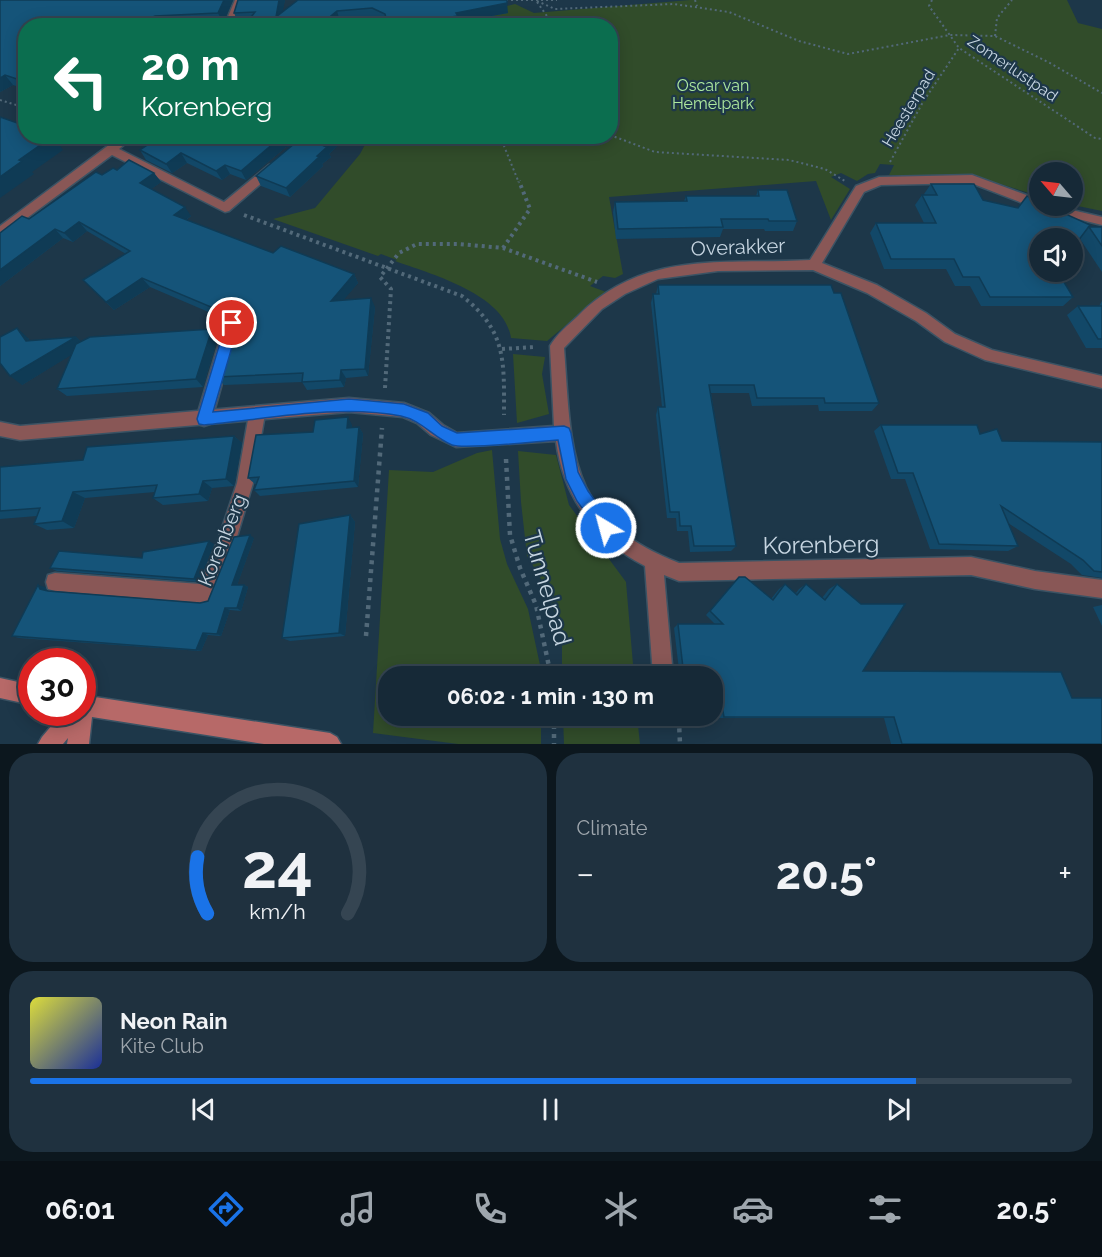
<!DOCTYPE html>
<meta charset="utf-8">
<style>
body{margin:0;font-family:Raleway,sans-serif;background:#1f313f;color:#f1f3f6;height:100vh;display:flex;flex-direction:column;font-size:22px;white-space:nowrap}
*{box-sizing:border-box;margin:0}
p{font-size:20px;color:#9ea6ad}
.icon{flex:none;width:33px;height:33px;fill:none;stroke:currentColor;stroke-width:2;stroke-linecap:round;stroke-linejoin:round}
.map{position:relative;height:744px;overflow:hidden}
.details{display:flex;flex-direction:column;gap:9px;padding:9px;background:#0c171e;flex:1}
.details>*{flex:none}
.guide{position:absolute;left:18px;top:18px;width:600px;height:126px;border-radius:24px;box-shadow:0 3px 15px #0003,0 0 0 2px #354552;background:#0b6e4f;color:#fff;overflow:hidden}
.needle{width:39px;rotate:298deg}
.controls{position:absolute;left:1029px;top:162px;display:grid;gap:12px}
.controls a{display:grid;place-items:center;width:54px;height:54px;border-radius:50%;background:#162937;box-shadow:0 3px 15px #0003,0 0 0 2px #354552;font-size:30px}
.speed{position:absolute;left:18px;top:648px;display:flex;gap:12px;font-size:30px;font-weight:700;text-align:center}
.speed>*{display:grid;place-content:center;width:78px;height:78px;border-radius:50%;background:#162937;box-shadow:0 3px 15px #0003,0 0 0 2px #354552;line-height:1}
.speed .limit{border:9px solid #d22;background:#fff;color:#111}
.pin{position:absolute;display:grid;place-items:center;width:51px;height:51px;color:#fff;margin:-26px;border:3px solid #fff;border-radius:50%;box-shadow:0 2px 6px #0007}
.me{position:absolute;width:66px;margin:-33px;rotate:323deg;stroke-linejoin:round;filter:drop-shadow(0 0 4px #0008)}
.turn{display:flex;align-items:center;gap:21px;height:126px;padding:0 24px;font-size:27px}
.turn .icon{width:78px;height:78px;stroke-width:2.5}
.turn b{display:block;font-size:42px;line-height:51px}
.big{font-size:45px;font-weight:700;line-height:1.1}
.details .widget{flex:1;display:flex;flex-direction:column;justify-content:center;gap:9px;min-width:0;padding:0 21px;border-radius:24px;background:#1f313f}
.details .dial{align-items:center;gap:0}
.dial svg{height:156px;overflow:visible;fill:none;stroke:#354552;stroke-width:7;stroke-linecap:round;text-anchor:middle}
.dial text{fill:#f1f3f6;stroke:none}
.song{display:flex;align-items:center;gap:18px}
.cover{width:72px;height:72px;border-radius:9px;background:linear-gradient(135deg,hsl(60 70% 55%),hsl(230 70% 35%))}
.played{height:6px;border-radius:3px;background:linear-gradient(90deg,#1a73e8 85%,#354552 85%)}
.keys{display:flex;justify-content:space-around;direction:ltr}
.heat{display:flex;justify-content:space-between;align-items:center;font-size:33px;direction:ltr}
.details .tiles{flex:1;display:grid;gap:9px;grid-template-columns:1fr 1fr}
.widget:last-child{grid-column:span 2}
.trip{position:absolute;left:378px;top:666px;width:345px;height:60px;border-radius:24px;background:#162937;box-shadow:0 3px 15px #0003,0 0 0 2px #354552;font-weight:700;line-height:60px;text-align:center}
.dock{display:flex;height:96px;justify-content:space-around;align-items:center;background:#091016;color:#9ea6ad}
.dock .icon{width:42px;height:42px}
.dock .current{color:#1a73e8}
.dock b{font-size:27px;color:#f1f3f6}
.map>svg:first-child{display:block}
</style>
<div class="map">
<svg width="1102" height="744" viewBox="0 0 1102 744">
<rect width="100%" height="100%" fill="#1d3749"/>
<g fill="#314c2a">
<path d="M 690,0 L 1067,0 L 1078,23 L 1102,29 L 1102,211 L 1073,205 L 1072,172 L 1040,172 L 1039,196 L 971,175 L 889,175 L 894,165 L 880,164 L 875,173 L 868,174 L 857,181 L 841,173 L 831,177 L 850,189 L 831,220 L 816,181 L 609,197 L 623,274 L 615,278 L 603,276 L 590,286 L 606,292 L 547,341 L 511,338 C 505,294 431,274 395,261 L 397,260 L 381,254 L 378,256 L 273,219 L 315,208 L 360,154 L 369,137 L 610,136 L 610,26 L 429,25 L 515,4 L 534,13 Z"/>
<path d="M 513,354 L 545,357 L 542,374 L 549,414 L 517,423 Z"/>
<path d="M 492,450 L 500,539 L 507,564 L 528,609 L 540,665 L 540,676 L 388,676 L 388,716 L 541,716 L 541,744 L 458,744 L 373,733 L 389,470 L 433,472 L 477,453 Z"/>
<path d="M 518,451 L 556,455 L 569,505 L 626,582 L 634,676 L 562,676 L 562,630 L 540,577 L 527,556 L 521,502 Z"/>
<path d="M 563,716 L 637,716 L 640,744 L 564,744 Z"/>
</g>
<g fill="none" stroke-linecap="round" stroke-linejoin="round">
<g stroke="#3b5364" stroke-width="3">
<g id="lane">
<path d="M 232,317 L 237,319 L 239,323 L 212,419 L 210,424 L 204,426 L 198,424 L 196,419 L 225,323 L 227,319 Z"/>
<path d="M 257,407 L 263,409 L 265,414 L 253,483 L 236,540 L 212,601 L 205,603 L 55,591 L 48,589 L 46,582 L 48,575 L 55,573 L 200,584 L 218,540 L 237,483 L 249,414 L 251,409 Z"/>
</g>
</g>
<g stroke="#3b5364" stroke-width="3">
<g id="street">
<path d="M 235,0 L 243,0 L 234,26 L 224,26 Z"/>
<path d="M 121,136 L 134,136 L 119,149 L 224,202 L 269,165 L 273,164 L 279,168 L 229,211 L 225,212 L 112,155 L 0,238 L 0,226 Z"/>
<path d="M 972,175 L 1040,200 L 1040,206 L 1055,206 L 1102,217 L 1102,225 L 1038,209 L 971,183 L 881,185 L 864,192 L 822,263 L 877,285 L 926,313 L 955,334 L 992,350 L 1102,376 L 1102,388 L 985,360 L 945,342 L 916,321 L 867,293 L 813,270 L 718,271 L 658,279 L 625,294 L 602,309 L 564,348 C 572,452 566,519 679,563 L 971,557 L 1035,571 L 1102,580 L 1102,598 L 1035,589 L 971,575 L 679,581 L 664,575 L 673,676 L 653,676 L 645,566 C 595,541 563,496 556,441 L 456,447 L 431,435 L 417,423 L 403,417 L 349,412 L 20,440 L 0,436 L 0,422 L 20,426 L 349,398 L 404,403 L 429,413 L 443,425 L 457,433 L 554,426 L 550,346 C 556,335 568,325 578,316 C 644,249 725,265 810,260 L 856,186 L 879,177 Z"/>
</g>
</g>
<g stroke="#3b5364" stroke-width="3">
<g id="secondary">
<path d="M 0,678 L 32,685 L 32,705 L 0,698 Z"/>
<path d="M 82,695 L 330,733 L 337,737 L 341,744 L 264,744 L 92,717 L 89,744 L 67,744 L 68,738 L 63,744 L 38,744 L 42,737 L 63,712 L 82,712 Z"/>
</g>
</g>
<g stroke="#526979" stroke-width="2" stroke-dasharray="2 3" stroke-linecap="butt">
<path d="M 506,0 L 557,0"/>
<path d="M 695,0 L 697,6"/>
<path d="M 932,0 L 929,6 L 959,48 L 1095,138 L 1102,139"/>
<path d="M 537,1 L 555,9 L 674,4 L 729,12 L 799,41 L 848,54 L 950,35 L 995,36 L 1050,63 L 1102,93"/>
<path d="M 537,2 L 554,26"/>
<path d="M 995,36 L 997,18 L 1012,0"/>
<path d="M 0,100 L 26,108"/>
<path d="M 610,135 L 655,152 L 789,160 L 825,169 L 845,181"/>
<path d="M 500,136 L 519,183"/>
<path d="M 890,162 L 923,102 L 959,48"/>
</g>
<g stroke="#526979" stroke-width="4" stroke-dasharray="3 4" stroke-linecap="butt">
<path d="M 244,215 L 462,296 C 507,331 504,362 504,415"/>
<path d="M 503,248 L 530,209 L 519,181"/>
<path d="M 502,349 L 535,347"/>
<path d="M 385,388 L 391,289 L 380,277 L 399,253 L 417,244 L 459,244 L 503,248 L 597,282"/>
</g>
<g stroke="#526979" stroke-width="4.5" stroke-dasharray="4 5" stroke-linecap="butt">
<path d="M 506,459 L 510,535 L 520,568 L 536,605 L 551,676"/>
<path d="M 366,636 L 382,428"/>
<path d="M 554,716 L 554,744"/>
<path d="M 669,716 L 679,722 L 680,744"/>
</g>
<use href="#lane" fill="#895756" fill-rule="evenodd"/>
<use href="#street" fill="#895756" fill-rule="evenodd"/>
<use href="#secondary" fill="#b76968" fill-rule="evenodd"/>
</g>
<g fill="#124868">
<path d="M 0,0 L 233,0 L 223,23 L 168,26 L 26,26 L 26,89 L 13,85 L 0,92 Z"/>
<path d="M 238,0 L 285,0 L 282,12 L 298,0 L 508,13 L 459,22 L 238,22 L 234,13 Z"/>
<path d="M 149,136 L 348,136 L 329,154 L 331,157 L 322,164 L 323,166 L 290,197 L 261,186 L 256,176 L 292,146 L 286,147 L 246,180 L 230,174 L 222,180 L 187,163 L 172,173 L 146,160 L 140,150 L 155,141 L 151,139 Z"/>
<path d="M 117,170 L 154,173 L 161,182 L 151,189 L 191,216 L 186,220 L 273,253 L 354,274 L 358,283 L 343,300 L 375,307 L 368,376 L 346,378 L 344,387 L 307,390 L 302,382 L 224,385 L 217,377 L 243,327 L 241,326 L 234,316 L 231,315 L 225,319 L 150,287 L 114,310 L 83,280 L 126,254 L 87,231 L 73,242 L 63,238 L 0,286 L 0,233 L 29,219 L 102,175 Z"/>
<path d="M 931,184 L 983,200 L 1018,208 L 1027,196 L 1089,227 L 1102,227 L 1102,272 L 1080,239 L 1040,272 L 1073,297 L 1063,306 L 981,306 L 970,286 L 955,286 L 946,269 L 884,269 L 870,233 L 876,223 L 924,223 L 915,205 L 922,195 L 925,195 L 924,194 Z"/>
<path d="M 758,190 L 797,221 L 793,231 L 765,231 L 764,229 L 723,229 L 720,237 L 616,239 L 613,212 L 615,202 L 684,201 L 686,196 L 756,196 Z"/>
<path d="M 658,285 L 834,293 L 879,403 L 872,411 L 819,411 L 818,405 L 752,406 L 749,393 L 711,393 L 736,546 L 731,551 L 690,552 L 688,531 L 677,531 L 676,518 L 667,518 L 656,415 L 658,407 L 662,407 L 651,303 L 653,294 L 656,294 Z"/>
<path d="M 1102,301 L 1102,348 L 1086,348 L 1067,315 L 1078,306 L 1099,306 Z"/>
<path d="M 212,329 L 218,337 L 203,387 L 67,396 L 57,389 L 72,354 L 22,385 L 28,338 L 30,341 L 76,337 L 81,342 Z"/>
<path d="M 352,425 L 352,428 L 359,427 L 363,434 L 358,487 L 260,496 L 254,490 L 256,484 L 255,484 L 248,478 L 313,432 Z"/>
<path d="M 881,425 L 980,434 L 1002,441 L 1102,442 L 1102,578 L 1082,575 L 1071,564 L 1008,523 L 1018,546 L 1008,551 L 930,549 L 905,479 L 891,479 L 874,431 Z"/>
<path d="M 234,436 L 242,443 L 234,486 L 212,488 L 208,501 L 163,505 L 153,498 L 155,492 L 85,498 L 74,528 L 47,530 L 34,524 L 37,516 L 0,519 L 0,467 L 83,460 Z"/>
<path d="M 350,515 L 355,522 L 345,636 L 290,641 L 282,638 Z"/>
<path d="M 254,538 L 237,585 L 244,585 L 248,587 L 241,611 L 230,610 L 221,636 L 208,635 L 201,651 L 19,638 L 12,636 L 45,587 L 47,591 L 200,603 L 208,601 Z"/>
<path d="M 214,544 L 199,582 L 57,571 L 50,568 L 142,558 Z"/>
<path d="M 739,577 L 771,599 L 779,589 L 785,584 L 796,593 L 799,589 L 806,584 L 822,598 L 829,589 L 837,584 L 863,671 L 1072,698 L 1102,744 L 891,744 L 884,718 L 719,718 L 717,707 L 712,707 L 712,676 L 697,676 L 697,670 L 679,670 L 674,628 L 678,624 L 715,624 L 706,615 Z"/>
<path d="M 1102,605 L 1102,626 L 1093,607 Z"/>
</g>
<g fill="#0f3b55">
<path d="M 224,0 L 233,0 L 223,23 L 218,13 Z"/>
<path d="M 279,0 L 285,0 L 280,26 L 276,17 Z"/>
<path d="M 507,3 L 508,13 L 459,22 L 459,26 L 421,26 L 424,21 L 456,13 Z"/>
<path d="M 337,11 L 340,21 L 334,26 L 331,16 Z"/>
<path d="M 155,16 L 160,26 L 131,26 Z"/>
<path d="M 5,75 L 13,85 L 0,92 L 0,78 Z"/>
<path d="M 53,136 L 63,150 L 32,172 L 34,174 L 0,198 L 0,177 L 19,160 Z"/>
<path d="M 288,136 L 292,146 L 286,147 L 246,180 L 241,171 L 281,137 Z"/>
<path d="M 334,136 L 348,136 L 329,154 L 331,157 L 322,164 L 323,166 L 290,197 L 286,188 L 317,156 L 324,146 Z"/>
<path d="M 181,153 L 187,163 L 172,173 L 166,164 Z"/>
<path d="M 225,165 L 230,174 L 222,180 L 216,171 Z"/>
<path d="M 154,173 L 161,182 L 147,192 L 140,183 Z"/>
<path d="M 185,207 L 191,216 L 180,224 L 174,215 Z"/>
<path d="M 79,222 L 87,231 L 73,242 L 64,233 Z"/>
<path d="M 55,229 L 63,238 L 0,286 L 0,270 Z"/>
<path d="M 354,274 L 358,283 L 336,309 L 331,301 Z"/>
<path d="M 142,278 L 150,287 L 114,310 L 106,302 Z"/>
<path d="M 371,298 L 375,307 L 368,376 L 365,369 Z"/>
<path d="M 225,306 L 231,315 L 225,319 L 218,310 Z"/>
<path d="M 17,328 L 28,338 L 37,350 L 26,341 Z"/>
<path d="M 212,329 L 218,337 L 203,387 L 196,379 Z"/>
<path d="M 76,337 L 86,346 L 22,385 L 10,376 Z"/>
<path d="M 341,370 L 346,378 L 344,387 L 340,380 Z"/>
<path d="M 348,417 L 352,425 L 351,435 L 347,428 Z"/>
<path d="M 359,427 L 363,434 L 358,487 L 354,481 Z"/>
<path d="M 234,436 L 242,443 L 234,486 L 226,479 Z"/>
<path d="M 203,481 L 212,488 L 208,501 L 199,494 Z"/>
<path d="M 73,492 L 85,498 L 74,528 L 62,521 Z"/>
<path d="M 350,515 L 355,522 L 345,636 L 339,633 Z"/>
<path d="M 250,535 L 254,538 L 236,588 L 232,585 Z"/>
<path d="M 209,541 L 214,544 L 199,582 L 194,579 Z"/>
<path d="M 38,585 L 45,587 L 47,591 L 40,589 Z"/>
<path d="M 244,585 L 248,587 L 241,611 L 237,608 Z"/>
<path d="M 225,608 L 230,610 L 221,636 L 217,634 Z"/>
<path d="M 203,633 L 208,635 L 201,651 L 196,650 Z"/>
</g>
<g fill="#155479" stroke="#0f3b55" stroke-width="1.5" fill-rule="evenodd">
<path d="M 0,0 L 224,0 L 218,13 L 155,16 L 131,26 L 26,26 L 26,82 L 5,75 L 0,78 Z"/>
<path d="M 238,0 L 279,0 L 276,17 L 298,0 L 507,0 L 507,3 L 456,13 L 458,16 L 424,21 L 421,26 L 244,26 L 255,12 L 234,13 ZM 372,8 L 385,14 L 386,18 L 333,19 L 331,16 L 337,11 Z"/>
<path d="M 0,117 L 26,126 L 26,136 L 53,136 L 19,160 L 22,161 L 0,177 Z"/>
<path d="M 161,136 L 287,136 L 281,137 L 241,171 L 225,165 L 216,171 L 181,153 L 166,164 L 140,150 Z"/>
<path d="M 288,136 L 334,136 L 324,146 L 327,147 L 317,156 L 319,157 L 286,188 L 256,176 L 294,144 L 294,140 Z"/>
<path d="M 129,160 L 154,173 L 140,183 L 185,207 L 174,215 L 273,253 L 281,246 L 354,274 L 331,301 L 371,298 L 365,369 L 341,370 L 340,380 L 302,382 L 303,373 L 217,377 L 232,327 L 255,326 L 235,317 L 232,308 L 225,306 L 218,310 L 142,278 L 106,302 L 83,280 L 130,251 L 79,222 L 64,233 L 55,229 L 0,270 L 0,233 L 22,216 L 29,219 L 96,172 L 102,175 L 113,168 L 117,170 Z"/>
<path d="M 931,184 L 974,184 L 983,200 L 1018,208 L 1027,196 L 1040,202 L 1040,206 L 1048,206 L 1090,225 L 1072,249 L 1072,238 L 1040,238 L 1040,272 L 1058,272 L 1073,297 L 990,297 L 979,277 L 963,277 L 954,259 L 891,259 L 876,223 L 936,223 L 922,195 L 937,195 Z"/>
<path d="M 758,190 L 787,190 L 797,221 L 769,221 L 768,219 L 721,219 L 723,227 L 618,229 L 615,202 L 687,201 L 686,196 L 759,196 Z"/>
<path d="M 1089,227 L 1102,227 L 1102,246 Z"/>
<path d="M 658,285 L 831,285 L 834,293 L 841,293 L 879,403 L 825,403 L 824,398 L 757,398 L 754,385 L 709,385 L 736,546 L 694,546 L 691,526 L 680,526 L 679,512 L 670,512 L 658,407 L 665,407 L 653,294 L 659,294 Z"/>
<path d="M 1078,306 L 1102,306 L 1102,339 L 1098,339 Z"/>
<path d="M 17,328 L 26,341 L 76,337 L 10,376 L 0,363 L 0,337 Z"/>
<path d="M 212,329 L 196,379 L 57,389 L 76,344 L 90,337 Z"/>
<path d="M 348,417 L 347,428 L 359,427 L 354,481 L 254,490 L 259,477 L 248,478 L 256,435 L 313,432 L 315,420 Z"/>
<path d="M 881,425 L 977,425 L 980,434 L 997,429 L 1002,441 L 1102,442 L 1102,572 L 1094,571 L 1083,560 L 1001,506 L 1018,546 L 939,544 L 913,473 L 898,473 Z"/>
<path d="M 234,436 L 226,479 L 203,481 L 199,494 L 153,498 L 157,485 L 73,492 L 62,521 L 34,524 L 40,508 L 0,511 L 0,467 L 83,460 L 87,447 Z"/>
<path d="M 350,515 L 339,633 L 282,638 L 299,524 Z"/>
<path d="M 250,535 L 232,585 L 244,585 L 237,608 L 225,608 L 217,634 L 203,633 L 196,650 L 12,636 L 38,585 L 40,589 L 48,591 L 200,603 L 208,601 L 234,537 Z"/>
<path d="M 209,541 L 194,579 L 50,568 L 59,551 L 142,558 L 143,552 Z"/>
<path d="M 739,577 L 745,577 L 773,600 L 785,584 L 797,595 L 806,584 L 825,600 L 837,584 L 861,604 L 905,604 L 863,671 L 1061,672 L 1072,698 L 1102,698 L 1102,744 L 902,744 L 894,717 L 724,717 L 722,706 L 712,706 L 712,676 L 702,676 L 701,668 L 683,668 L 678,624 L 723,624 L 710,611 Z"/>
</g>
<path fill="#1a73e8" stroke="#114b97" stroke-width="1.5" d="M 232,318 L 239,323 L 213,412 L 349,399 L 404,404 L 428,413 L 442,426 L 457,433 L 564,426 L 569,428 L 571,433 L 578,472 L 588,491 L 611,522 L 614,528 L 611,533 L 606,536 L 600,533 L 577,501 L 566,479 L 558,440 C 539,441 465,450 452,445 C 434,438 421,420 401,416 C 339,404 267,419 204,425 L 199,424 L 197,419 L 226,323 Z"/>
<g text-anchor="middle" stroke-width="4.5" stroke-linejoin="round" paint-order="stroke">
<g font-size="16" fill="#c6d5e1" stroke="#1d3749">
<text transform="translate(1013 68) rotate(34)" y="6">Zomerlustpad</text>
<text transform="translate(908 108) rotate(-59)" y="6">Heesterpad</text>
</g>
<g font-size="16" fill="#aee99e" stroke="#1d3749">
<text x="713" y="91">Oscar van<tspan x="713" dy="18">Hemelpark</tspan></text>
</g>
<g font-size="20" fill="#c6d5e1" stroke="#1d3749">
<text transform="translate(738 247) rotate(-2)" y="7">Overakker</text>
<text transform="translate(222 540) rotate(-68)" y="7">Korenberg</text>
</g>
<g font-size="24" fill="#c6d5e1" stroke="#1d3749">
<text transform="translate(821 545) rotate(-1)" y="8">Korenberg</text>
<text transform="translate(547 588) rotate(74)" y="8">Tunnelpad</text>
</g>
</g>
</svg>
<div class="controls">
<a><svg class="needle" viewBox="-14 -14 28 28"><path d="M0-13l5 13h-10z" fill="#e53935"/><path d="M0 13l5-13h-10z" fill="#9ea6ad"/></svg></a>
<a><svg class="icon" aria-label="sound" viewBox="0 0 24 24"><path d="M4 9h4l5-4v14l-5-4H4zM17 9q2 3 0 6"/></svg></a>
</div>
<div class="speed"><div class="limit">30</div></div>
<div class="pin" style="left:232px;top:323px;background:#d93025"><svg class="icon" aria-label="arrive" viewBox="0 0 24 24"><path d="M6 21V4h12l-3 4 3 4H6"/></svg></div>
<svg class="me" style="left:606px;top:528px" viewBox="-20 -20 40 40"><circle r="17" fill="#1a73e8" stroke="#fff" stroke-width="3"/><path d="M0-11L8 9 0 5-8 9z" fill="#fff"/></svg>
<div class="trip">06:02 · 1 min · 130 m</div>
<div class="guide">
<div class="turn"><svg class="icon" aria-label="left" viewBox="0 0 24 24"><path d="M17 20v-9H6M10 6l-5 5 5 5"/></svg><div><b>20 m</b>Korenberg</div></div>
</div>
</div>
<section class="details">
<div class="tiles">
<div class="widget dial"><svg viewBox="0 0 100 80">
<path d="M14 69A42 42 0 1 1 86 69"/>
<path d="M14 69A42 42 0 0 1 9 40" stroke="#1a73e8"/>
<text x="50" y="56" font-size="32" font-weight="700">24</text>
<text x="50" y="72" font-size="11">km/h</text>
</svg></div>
<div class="widget"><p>Climate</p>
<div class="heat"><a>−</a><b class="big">20.5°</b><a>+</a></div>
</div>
<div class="widget">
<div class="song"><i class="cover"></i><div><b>Neon Rain</b><p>Kite Club</p></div></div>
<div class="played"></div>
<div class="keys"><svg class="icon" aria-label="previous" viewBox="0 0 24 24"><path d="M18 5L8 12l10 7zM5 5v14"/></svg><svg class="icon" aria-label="pause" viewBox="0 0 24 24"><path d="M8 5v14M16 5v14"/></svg><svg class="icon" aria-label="next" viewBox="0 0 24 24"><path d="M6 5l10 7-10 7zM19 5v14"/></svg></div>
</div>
</div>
</section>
<nav class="dock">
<b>06:01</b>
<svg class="icon current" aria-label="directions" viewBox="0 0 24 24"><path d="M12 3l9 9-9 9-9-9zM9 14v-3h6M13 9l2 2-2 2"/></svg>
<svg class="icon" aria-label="music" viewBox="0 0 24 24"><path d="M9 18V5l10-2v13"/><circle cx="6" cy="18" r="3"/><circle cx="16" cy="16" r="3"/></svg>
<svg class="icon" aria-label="phone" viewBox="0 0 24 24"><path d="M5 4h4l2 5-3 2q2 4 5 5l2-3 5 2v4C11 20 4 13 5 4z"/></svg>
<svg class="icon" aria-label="climate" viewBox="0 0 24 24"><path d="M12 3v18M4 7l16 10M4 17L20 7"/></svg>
<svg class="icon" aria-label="car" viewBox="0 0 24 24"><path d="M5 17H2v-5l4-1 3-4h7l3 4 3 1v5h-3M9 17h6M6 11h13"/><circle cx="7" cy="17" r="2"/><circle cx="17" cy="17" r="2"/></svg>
<svg class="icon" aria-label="filters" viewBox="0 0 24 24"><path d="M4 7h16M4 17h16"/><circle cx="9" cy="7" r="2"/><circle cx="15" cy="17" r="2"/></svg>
<b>20.5°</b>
</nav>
